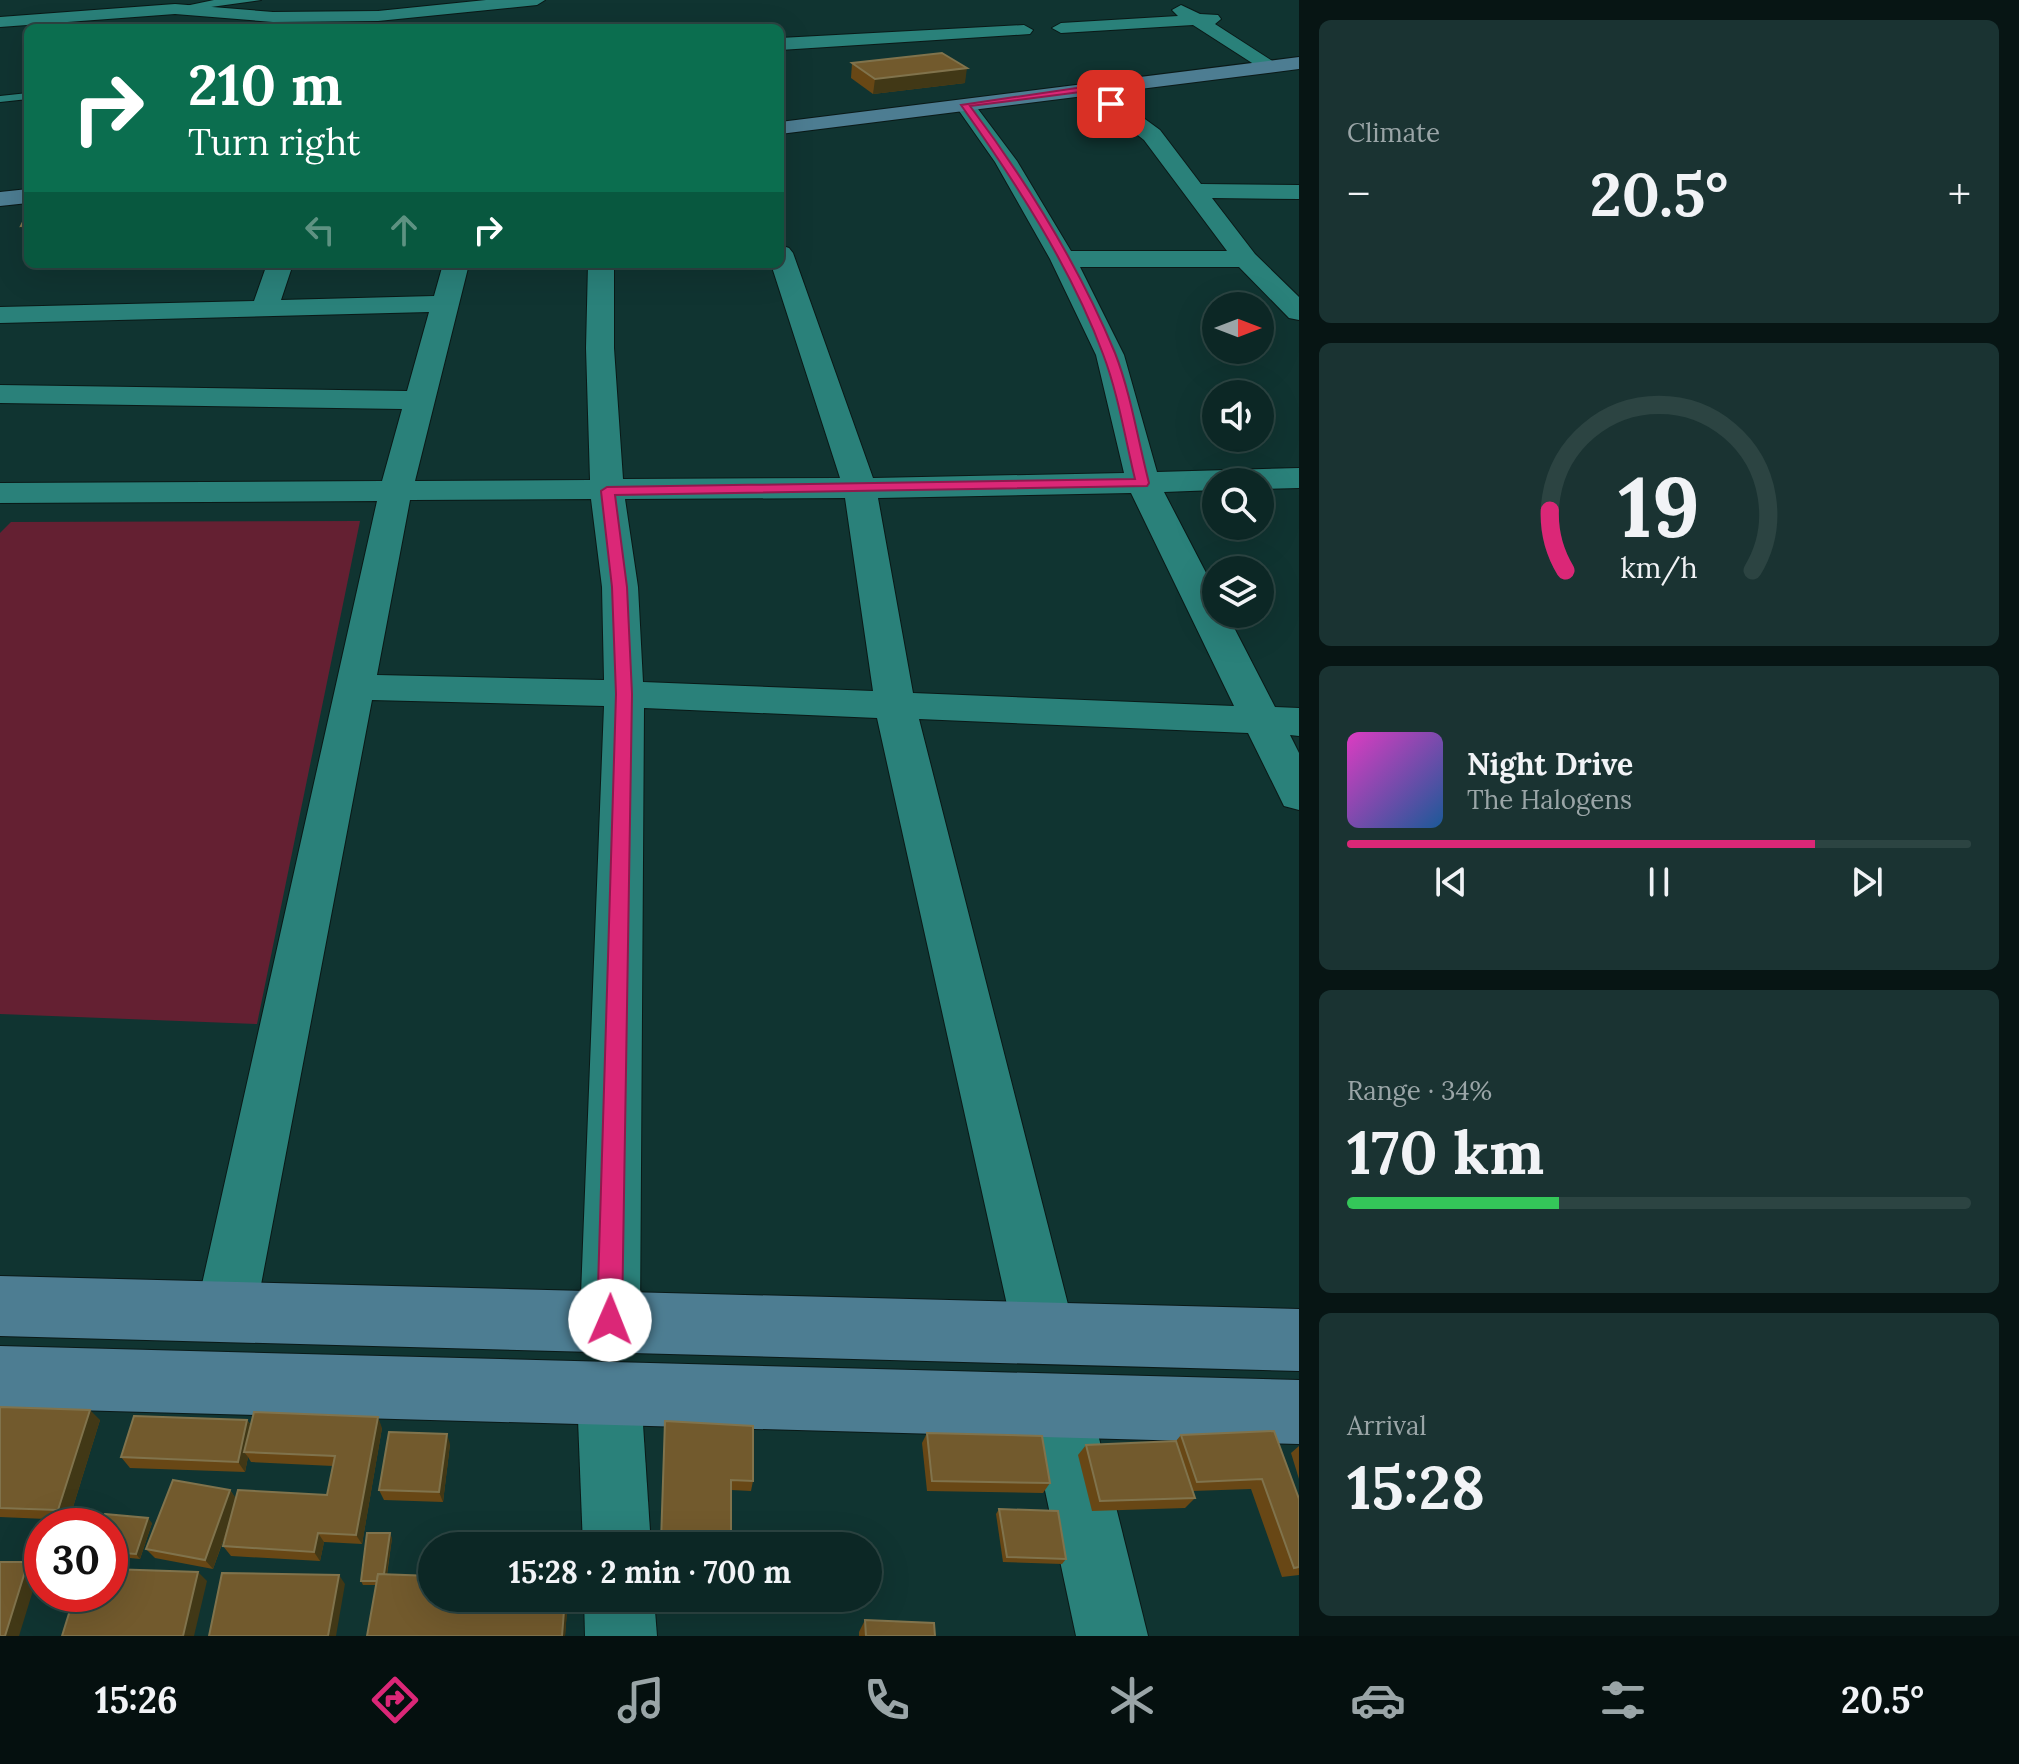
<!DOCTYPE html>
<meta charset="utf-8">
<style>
body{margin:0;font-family:Lora,serif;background:#1a3332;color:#f1f3f6;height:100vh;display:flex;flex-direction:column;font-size:30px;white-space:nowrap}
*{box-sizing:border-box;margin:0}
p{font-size:26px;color:#9aa5a7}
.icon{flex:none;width:44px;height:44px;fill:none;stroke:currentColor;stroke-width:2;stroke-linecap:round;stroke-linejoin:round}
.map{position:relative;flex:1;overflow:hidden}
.panel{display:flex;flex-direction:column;gap:20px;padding:20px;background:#071514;width:720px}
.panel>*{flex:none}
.banner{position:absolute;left:24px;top:24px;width:760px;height:244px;border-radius:12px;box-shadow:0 8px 32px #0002,0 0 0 2px #2c4442;background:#0b6e4f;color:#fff;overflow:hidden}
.needle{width:52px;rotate:90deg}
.buttons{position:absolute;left:1202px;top:292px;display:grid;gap:16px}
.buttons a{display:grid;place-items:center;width:72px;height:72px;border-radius:50%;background:#0c2725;box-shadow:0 8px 32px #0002,0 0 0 2px #2c4442;font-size:40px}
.speed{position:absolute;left:24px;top:1508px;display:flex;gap:16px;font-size:40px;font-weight:700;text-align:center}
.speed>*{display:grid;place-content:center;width:104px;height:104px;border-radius:50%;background:#0c2725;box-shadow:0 8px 32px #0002,0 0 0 2px #2c4442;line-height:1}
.speed .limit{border:12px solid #d22;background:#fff;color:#111}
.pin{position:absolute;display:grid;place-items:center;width:68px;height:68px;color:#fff;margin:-34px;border-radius:16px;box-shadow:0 4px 12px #0006}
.me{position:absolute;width:88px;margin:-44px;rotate:1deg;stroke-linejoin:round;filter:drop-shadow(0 0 6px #0008)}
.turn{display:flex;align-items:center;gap:28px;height:168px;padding:0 32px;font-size:36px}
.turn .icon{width:104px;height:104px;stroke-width:2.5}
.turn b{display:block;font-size:56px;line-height:68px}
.lanes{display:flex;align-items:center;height:76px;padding:0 32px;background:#0003;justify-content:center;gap:40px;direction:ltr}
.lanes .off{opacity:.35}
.big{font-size:60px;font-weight:800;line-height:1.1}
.panel .card{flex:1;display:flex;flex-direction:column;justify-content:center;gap:12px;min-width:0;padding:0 28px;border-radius:12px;background:#1a3332}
.panel .dial{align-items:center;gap:0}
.dial svg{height:208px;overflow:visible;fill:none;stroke:#2c4442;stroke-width:7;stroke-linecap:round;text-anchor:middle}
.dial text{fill:#f1f3f6;stroke:none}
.song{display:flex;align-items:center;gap:24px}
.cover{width:96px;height:96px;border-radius:12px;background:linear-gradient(135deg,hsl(310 70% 55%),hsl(210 70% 35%))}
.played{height:8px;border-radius:4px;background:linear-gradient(90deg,#db2777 75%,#2c4442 75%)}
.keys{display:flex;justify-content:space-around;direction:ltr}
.heat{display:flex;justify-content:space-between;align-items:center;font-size:44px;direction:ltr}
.charge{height:12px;border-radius:6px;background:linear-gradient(90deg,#34c759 34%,#2c4442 0)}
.trip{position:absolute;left:418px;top:1532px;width:464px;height:80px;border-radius:40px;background:#0c2725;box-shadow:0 8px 32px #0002,0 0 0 2px #2c4442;font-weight:800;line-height:80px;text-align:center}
.menu{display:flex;height:128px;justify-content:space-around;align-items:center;background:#05100f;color:#9aa5a7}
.menu .icon{width:56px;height:56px}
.menu .on{color:#db2777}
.menu b{font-size:36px;color:#f1f3f6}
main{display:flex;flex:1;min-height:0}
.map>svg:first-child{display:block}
</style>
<main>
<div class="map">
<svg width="1299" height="1636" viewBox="0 0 1299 1636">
<rect width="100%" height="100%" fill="#103431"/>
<path fill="#642032" d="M 360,521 L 257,1024 L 0,1014 L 0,533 L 11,522 Z"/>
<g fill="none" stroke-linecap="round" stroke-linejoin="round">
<g stroke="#0a1917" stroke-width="2">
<g id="service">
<path d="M 214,0 L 261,0 L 175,12 L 171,9 Z"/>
<path d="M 28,93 L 28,99 L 0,102 L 0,96 Z"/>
</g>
</g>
<g stroke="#0a1917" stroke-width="2">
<g id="minor">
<path d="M 486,0 L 545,0 L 537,5 L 378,21 L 273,22 L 175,14 L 0,27 L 0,17 L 175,4 L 273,12 L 378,11 Z"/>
<path d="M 1181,5 L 1200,14 L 1218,15 L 1221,19 L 1215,24 L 1280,66 L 1277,70 L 1263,70 L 1193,25 L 1061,33 L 1052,28 L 1061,23 L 1178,16 L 1172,10 Z"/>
<path d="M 1024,25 L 1033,30 L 1030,34 L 780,50 L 780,38 Z"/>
<path d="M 1090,82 L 1097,84 L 1160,130 L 1201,184 L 1299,185 L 1299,199 L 1212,198 L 1255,254 L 1299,297 L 1299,320 L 1289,318 L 1239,267 L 1080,267 L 1124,355 L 1157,472 L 1299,468 L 1299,488 L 1260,489 L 1260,482 L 1216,482 L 1216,490 L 1164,492 L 1216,592 L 1216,614 L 1227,614 L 1275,707 L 1299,708 L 1299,736 L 1290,735 L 1299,753 L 1299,810 L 1284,806 L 1248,733 L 919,719 L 1075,1332 L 1066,1354 L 1044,1362 L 1022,1354 L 1013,1332 L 877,718 L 644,708 L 640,1320 L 631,1341 L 610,1350 L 589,1341 L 580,1320 L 604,706 L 372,700 L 256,1311 L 247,1332 L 226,1341 L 205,1332 L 196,1311 L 377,501 L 0,503 L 0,483 L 382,481 L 402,409 L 0,403 L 0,385 L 407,391 L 429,312 L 0,323 L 0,307 L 254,301 L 267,264 L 293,264 L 281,300 L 434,296 L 443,264 L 469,264 L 415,481 L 590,480 L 586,348 L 588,264 L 614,264 L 614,348 L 623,479 L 840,478 L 771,264 L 780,264 L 780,245 L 789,248 L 793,253 L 873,478 L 1124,473 L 1096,355 L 1050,259 L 995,162 L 955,105 L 958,101 L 972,101 L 1017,161 L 1071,251 L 1227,251 L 1144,140 L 1083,92 L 1080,88 ZM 1131,493 L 1234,706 L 913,693 L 878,498 ZM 845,498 L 873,691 L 643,682 L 638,587 L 625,499 ZM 591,499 L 602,587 L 604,680 L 377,675 L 410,500 Z"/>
<path d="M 609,1362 L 631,1372 L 641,1394 L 651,1546 L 583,1546 L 577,1394 L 587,1372 Z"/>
<path d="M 1059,1374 L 1081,1384 L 1091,1406 L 1148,1636 L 1076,1636 L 1027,1406 L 1037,1384 Z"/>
<path d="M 584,1598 L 654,1598 L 657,1636 L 585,1636 Z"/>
</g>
</g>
<g stroke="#0a1917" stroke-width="2">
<g id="secondary">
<path d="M 1299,57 L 1299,69 L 780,134 L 780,122 Z"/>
<path d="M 28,189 L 28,203 L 0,206 L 0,192 Z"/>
<path d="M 0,1276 L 1299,1309 L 1299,1371 L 0,1336 Z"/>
<path d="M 0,1346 L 1299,1380 L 1299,1444 L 0,1408 Z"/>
</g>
</g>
<use href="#service" fill="#2a817a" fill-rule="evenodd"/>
<use href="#minor" fill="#2a817a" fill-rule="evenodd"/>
<use href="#secondary" fill="#4d7d92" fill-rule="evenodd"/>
</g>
<g fill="#684715">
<path d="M 852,63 L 965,83 L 873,94 L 851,78 Z"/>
<path d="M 0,1407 L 100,1420 L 69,1520 L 0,1517 Z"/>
<path d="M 247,1420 L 251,1425 L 382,1428 L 362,1544 L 324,1542 L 320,1561 L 231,1556 L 223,1546 L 230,1522 L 213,1569 L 155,1558 L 146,1549 L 230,1490 L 236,1499 L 327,1495 L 333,1466 L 251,1462 L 248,1457 L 245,1472 L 130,1468 L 121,1457 Z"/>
<path d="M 665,1421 L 753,1481 L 751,1491 L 731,1490 L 731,1546 L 661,1546 Z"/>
<path d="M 927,1433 L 1050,1483 L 1043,1493 L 927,1491 L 922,1443 Z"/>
<path d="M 1181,1435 L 1299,1499 L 1299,1575 L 1282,1577 L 1251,1489 L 1192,1491 L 1195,1498 L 1185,1508 L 1092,1511 L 1078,1455 L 1086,1445 L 1176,1441 Z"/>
<path d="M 450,1444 L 443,1502 L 384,1500 L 379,1490 Z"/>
<path d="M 1299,1446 L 1299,1479 L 1291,1453 Z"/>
<path d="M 999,1509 L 1066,1559 L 1062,1564 L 1003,1562 L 996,1514 Z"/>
<path d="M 152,1523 L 140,1559 L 110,1556 L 110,1526 Z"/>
<path d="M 392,1538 L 387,1575 L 568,1598 L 565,1636 L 367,1636 L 376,1585 L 363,1585 L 361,1581 Z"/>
<path d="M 865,1620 L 935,1636 L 859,1636 L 859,1632 Z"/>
</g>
<g fill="#413816">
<path d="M 967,68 L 965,83 L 873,94 L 875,79 Z"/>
<path d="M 28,225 L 28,238 L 25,238 L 21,226 Z"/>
<path d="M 90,1410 L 100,1420 L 69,1520 L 58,1510 Z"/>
<path d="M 378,1417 L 382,1428 L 362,1544 L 356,1535 Z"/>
<path d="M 247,1420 L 254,1430 L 244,1452 L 248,1457 L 245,1472 L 238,1462 Z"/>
<path d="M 447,1434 L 450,1444 L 443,1502 L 439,1492 Z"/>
<path d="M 230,1490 L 237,1500 L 213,1569 L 205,1560 Z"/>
<path d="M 148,1518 L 152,1523 L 140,1559 L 136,1554 Z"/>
<path d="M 318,1533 L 324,1542 L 320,1561 L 314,1552 Z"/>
<path d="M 390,1533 L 392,1538 L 385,1585 L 383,1581 Z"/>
<path d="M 28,1562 L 39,1571 L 19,1636 L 5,1636 Z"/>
<path d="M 198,1572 L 207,1581 L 194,1636 L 183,1636 Z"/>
<path d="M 339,1575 L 345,1584 L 336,1636 L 328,1636 Z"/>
<path d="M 565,1598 L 568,1598 L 565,1636 L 562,1636 Z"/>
</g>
<g fill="#725a2d" stroke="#80734c" stroke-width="2">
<path d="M 942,53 L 967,68 L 875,79 L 852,63 Z"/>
<path d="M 25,218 L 28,218 L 28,225 L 21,226 Z"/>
<path d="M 0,1407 L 90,1410 L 58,1510 L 0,1508 Z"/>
<path d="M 254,1412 L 378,1417 L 356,1535 L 318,1533 L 314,1552 L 223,1546 L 238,1490 L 327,1495 L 335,1456 L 244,1452 Z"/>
<path d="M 134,1416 L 247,1420 L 238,1462 L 121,1457 Z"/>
<path d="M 665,1421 L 753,1426 L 753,1481 L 731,1480 L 731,1546 L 661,1542 Z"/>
<path d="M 1274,1431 L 1299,1499 L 1299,1567 L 1294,1568 L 1262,1479 L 1197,1482 L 1181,1435 Z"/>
<path d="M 389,1432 L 447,1434 L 439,1492 L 379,1490 Z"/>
<path d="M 927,1433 L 1042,1436 L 1050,1483 L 932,1481 Z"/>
<path d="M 1176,1441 L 1195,1498 L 1100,1501 L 1086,1445 Z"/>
<path d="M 173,1480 L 230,1490 L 205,1560 L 146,1549 Z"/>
<path d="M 999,1509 L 1058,1511 L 1066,1559 L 1007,1557 Z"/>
<path d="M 105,1514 L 148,1518 L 136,1554 L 110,1552 L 110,1526 L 101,1526 Z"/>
<path d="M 367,1533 L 390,1533 L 384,1574 L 378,1574 L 377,1581 L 361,1581 Z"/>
<path d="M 0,1562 L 28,1562 L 5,1636 L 0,1636 Z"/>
<path d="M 110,1569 L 198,1572 L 183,1636 L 62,1636 L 75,1594 L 110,1594 Z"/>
<path d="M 222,1573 L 339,1575 L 328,1636 L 209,1636 Z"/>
<path d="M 378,1574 L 432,1576 L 432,1598 L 565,1598 L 562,1636 L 367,1636 Z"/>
<path d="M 865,1620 L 934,1623 L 935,1636 L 866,1636 Z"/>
</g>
<path fill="#db2777" stroke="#8e194d" stroke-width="2" d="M 1090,86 L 1114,102 L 1114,106 L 1108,106 L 1088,91 L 970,106 C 1027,182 1079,266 1115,353 C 1131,394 1138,441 1149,483 L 1147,486 L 615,495 L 627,587 L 632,694 L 622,1320 L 619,1329 L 610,1333 L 601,1329 L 597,1320 L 616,694 L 612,587 L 601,491 L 607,487 L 1135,479 C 1125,438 1118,393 1103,354 C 1071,267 1014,180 961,105 Z"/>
</svg>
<div class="buttons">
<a><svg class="needle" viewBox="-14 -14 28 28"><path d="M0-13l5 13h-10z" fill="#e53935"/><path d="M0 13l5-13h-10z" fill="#9aa5a7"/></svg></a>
<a><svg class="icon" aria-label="sound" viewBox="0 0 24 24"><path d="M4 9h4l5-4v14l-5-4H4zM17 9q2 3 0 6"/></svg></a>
<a><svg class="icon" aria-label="search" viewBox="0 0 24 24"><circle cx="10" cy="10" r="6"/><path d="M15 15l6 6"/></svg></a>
<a><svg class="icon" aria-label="layers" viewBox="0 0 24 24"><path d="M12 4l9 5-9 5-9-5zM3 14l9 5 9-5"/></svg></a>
</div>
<div class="speed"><div class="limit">30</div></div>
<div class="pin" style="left:1111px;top:104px;background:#d93025"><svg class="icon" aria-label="arrive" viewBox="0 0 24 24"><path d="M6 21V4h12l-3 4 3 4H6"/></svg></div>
<svg class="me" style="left:610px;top:1320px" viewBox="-20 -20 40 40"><circle r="19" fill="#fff"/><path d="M0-13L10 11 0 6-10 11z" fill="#db2777"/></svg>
<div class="trip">15:28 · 2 min · 700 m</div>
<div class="banner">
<div class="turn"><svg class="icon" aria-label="right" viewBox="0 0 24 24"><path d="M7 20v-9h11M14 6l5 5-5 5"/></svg><div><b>210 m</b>Turn right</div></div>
<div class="lanes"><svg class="icon off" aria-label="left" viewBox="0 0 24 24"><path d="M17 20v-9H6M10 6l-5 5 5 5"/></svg><svg class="icon off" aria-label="ahead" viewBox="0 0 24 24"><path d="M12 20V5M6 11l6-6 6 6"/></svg><svg class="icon" aria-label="right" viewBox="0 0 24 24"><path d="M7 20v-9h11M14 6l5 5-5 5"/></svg></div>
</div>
</div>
<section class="panel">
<div class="card"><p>Climate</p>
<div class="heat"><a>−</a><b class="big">20.5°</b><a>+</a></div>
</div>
<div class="card dial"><svg viewBox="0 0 100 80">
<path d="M14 69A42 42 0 1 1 86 69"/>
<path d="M14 69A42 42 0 0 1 8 46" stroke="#db2777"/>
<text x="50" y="56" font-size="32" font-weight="700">19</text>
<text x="50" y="72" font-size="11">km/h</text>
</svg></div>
<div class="card">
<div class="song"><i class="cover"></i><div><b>Night Drive</b><p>The Halogens</p></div></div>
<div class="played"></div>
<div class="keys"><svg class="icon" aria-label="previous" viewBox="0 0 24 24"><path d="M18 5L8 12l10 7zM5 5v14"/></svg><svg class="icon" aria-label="pause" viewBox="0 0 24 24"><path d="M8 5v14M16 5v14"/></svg><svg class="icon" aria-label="next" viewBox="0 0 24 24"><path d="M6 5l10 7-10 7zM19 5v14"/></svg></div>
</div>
<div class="card"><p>Range · 34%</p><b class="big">170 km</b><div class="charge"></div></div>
<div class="card"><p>Arrival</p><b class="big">15:28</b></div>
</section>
</main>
<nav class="menu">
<b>15:26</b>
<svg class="icon on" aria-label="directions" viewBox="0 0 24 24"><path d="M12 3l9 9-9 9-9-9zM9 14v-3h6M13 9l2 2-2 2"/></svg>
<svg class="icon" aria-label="music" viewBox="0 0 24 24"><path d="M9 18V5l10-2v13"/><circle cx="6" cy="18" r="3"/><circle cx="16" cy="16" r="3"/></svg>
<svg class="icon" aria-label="phone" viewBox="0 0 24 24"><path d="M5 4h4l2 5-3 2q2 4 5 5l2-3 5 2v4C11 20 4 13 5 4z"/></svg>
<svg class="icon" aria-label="climate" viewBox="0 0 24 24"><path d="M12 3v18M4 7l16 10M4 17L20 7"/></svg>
<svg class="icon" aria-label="car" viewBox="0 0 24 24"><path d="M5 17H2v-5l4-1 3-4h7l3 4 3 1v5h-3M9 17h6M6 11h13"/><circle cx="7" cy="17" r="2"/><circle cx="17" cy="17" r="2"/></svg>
<svg class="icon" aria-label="filters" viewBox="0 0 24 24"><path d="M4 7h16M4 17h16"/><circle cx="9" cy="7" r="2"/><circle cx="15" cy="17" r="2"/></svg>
<b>20.5°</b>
</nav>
